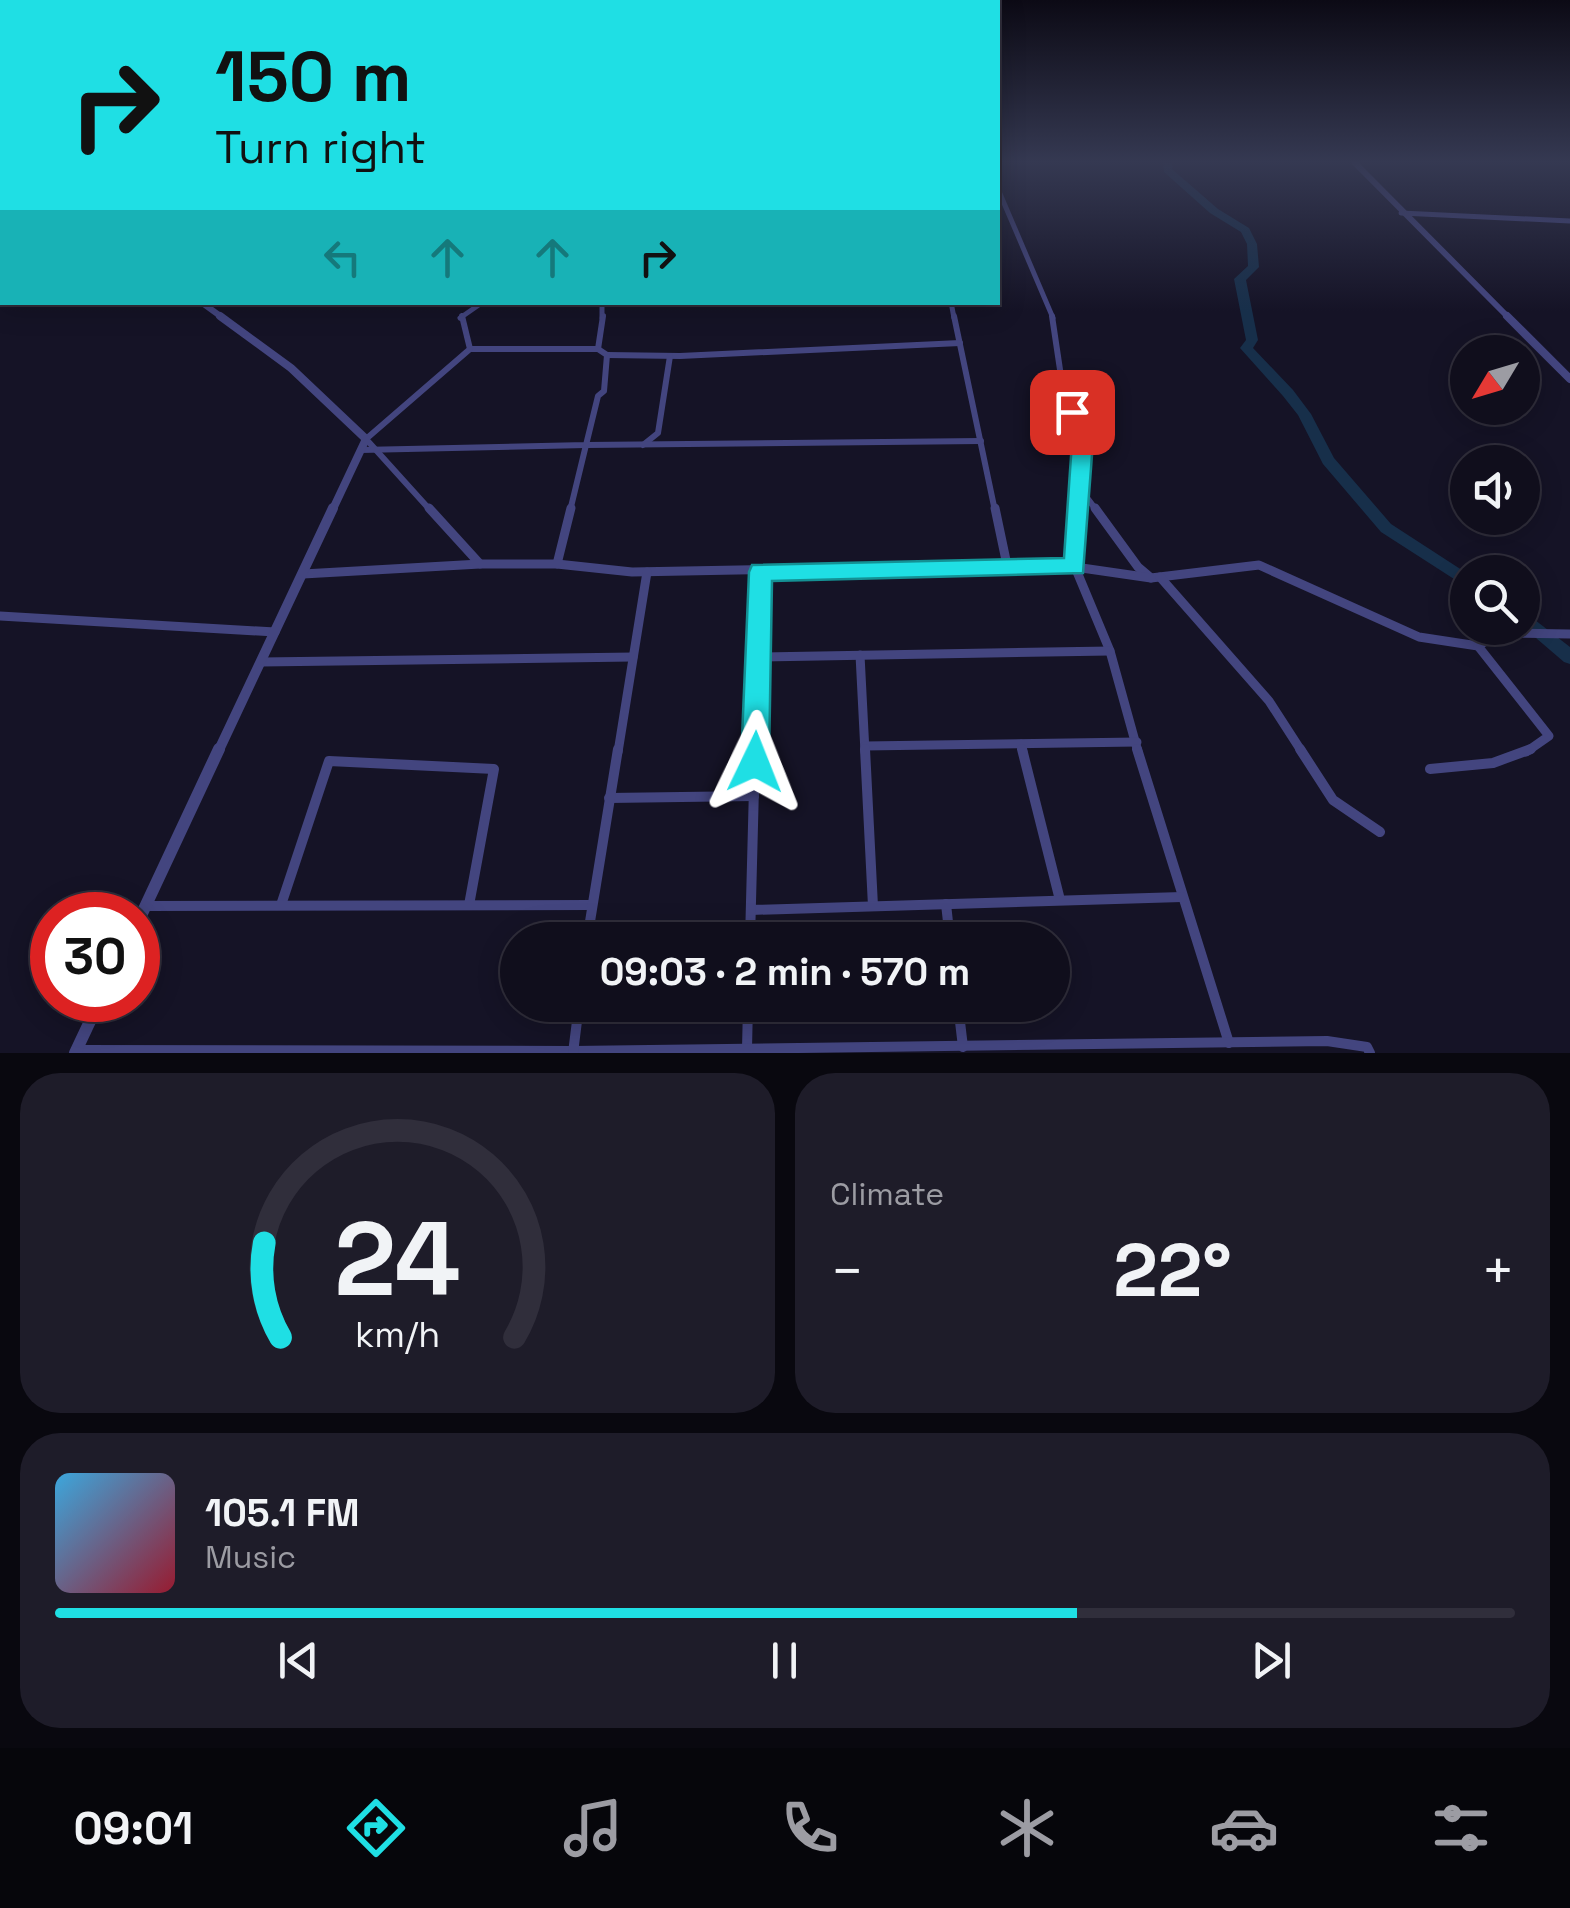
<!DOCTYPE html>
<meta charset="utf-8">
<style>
body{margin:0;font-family:"Space Grotesk",sans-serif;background:#1e1c29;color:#f1f3f6;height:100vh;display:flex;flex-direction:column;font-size:38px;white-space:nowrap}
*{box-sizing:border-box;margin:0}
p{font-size:32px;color:#9c9ca3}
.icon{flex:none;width:55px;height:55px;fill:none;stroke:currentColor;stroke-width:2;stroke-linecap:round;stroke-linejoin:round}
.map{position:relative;height:1053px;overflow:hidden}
.sheet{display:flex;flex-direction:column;gap:20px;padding:20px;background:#09080f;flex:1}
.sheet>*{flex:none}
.banner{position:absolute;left:0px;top:0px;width:1000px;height:305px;box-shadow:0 5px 25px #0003,0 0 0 2px #302e3b;background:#1fdfe4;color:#111;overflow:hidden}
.needle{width:65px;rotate:232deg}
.fabs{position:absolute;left:1450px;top:335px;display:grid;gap:20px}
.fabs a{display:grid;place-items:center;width:90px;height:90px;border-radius:50%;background:#100e1c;box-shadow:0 5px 25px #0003,0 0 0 2px #302e3b;font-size:50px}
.speed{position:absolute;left:30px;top:892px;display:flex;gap:20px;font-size:50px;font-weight:700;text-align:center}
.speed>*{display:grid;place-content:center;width:130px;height:130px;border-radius:50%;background:#100e1c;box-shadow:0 5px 25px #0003,0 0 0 2px #302e3b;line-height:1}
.speed .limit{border:15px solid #d22;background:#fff;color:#111}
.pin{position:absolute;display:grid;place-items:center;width:85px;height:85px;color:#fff;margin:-42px;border-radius:20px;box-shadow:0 5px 15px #0006}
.me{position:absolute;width:110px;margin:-55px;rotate:2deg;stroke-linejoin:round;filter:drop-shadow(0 0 8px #0008)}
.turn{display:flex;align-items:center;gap:35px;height:210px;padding:0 50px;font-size:45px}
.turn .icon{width:130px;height:130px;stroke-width:2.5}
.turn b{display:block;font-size:70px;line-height:85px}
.lanes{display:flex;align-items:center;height:95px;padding:0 50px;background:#0003;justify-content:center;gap:50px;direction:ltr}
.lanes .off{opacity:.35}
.big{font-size:75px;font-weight:700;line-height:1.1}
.sheet .card{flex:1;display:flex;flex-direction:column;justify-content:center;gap:15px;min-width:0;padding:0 35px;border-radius:40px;background:#1e1c29}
.sheet .dial{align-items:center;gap:0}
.dial svg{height:260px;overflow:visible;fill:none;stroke:#302e3b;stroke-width:7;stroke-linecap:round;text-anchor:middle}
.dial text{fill:#f1f3f6;stroke:none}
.song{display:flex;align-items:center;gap:30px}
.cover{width:120px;height:120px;border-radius:15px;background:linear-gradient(135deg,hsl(200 70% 55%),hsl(350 70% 35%))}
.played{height:10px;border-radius:5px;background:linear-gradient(90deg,#1fdfe4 70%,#302e3b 70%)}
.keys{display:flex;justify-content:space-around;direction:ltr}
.heat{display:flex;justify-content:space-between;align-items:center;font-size:55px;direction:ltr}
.sheet .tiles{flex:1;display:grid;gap:20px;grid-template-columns:1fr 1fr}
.card:last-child{grid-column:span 2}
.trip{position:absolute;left:500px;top:922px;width:570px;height:100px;border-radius:50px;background:#100e1c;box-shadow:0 5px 25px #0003,0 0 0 2px #302e3b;font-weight:700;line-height:100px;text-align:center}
.menu{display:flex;height:160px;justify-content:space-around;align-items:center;background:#06060b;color:#9c9ca3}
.menu .icon{width:70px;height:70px}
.menu .active{color:#1fdfe4}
.menu b{font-size:45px;color:#f1f3f6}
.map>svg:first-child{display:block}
</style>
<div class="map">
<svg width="1570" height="1053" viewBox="0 0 1570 1053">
<rect width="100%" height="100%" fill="#151326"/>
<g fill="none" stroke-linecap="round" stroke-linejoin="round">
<g fill="#172f4a" fill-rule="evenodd">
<path d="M 1163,163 L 1173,163 L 1172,169 L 1218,209 L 1249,228 L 1257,244 L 1259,267 L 1246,280 L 1258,340 L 1253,348 L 1293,390 L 1311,414 L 1334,458 L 1391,524 L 1468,574 L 1468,588 L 1381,532 L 1323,464 L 1298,415 L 1283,396 L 1240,348 L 1246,340 L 1234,279 L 1248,266 L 1247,244 L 1241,232 L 1210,213 L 1164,172 Z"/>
<path d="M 1522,610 L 1570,647 L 1570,664 L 1564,662 L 1522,626 Z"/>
</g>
<g stroke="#43457f" stroke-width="5">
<path d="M 998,189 L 1053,318"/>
<path d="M 1401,213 L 1570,221"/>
<path d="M 602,302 L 602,318"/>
<path d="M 951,302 L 954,318"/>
<path d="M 460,318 L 483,302"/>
</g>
<g stroke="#43457f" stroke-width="6">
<path d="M 954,316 L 995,511"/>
<path d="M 1052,316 L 1062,383 L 1083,442 L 1079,511"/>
<path d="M 598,349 L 603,316"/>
<path d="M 607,355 L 680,356 L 960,343"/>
<path d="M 643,445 L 658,433 L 670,356"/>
<path d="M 361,450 L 586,445 L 598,396 L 604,391 L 607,355 L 598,349 L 470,349"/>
<path d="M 1082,491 L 1097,511"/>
<path d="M 431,511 L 366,439 L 470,349 L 462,316"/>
<path d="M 570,511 L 586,445 L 981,441"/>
</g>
<g stroke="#43457f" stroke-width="9">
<path d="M 429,508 L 480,564"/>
<path d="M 995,508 L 1007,565"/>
<path d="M 1079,508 L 1075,567 L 1110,651 L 1138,752"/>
<path d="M 1095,508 L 1138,567 L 1151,578"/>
<path d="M 557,564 L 571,508"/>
<path d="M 303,574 L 480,564 L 557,564 L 632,572 L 1007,565 L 1075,567 L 1151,578 L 1259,565 L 1419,637 L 1478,646"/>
<path d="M 1160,577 L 1269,701 L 1302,752"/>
<path d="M 0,616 L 275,632"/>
<path d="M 860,655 L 865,752"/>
<path d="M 758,657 L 1110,651"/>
<path d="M 261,662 L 633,657"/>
<path d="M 1021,744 L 1023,752"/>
<path d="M 865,746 L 1137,742"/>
<path d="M 618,752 L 647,572"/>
<path d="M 755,752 L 760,572"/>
<path d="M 1526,752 L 1549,736 L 1478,646 L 1500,633 L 1570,634"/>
</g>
<g stroke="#43457f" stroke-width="10">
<path d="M 865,749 L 873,906"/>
<path d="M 1022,749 L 1060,900"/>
<path d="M 1137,749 L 1229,1043"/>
<path d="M 1300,749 L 1333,800 L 1380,832"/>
<path d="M 1430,769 L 1493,763 L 1531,749"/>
<path d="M 609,798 L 754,796"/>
<path d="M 946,904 L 950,940"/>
<path d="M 281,905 L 329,761 L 494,769 L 469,905"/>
<path d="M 145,906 L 591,905"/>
<path d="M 751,910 L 1182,897"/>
<path d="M 587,940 L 618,749"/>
<path d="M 750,940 L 755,749"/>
<path d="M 958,1005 L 963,1047"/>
<path d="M 747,1049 L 748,1005"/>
<path d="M 76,1050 L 573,1051 L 1327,1041 L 1367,1047 L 1370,1053"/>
<path d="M 573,1053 L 579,1005"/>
</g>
<g stroke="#43457f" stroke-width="6">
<path d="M 1355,163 L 1509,318"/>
<path d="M 201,302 L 223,318"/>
</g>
<g stroke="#43457f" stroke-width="8">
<path d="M 220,316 L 291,368 L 366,439 L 332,511"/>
<path d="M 1507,316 L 1570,379"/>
</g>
<path stroke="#43457f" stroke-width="10" d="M 218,752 L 333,508"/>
<g stroke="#43457f" stroke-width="12">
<path d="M 138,922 L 219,749"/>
<path d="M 75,1053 L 100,1000"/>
</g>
</g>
<linearGradient id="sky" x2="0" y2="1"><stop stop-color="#0c0a15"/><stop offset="0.52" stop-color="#353952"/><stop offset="1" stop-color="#353952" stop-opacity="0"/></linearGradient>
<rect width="1570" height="311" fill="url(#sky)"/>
<path fill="#1fdfe4" stroke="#149194" stroke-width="2.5" d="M 1072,406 L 1082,412 L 1093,442 L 1083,573 L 772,581 L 769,762 L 765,771 L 755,775 L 745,771 L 741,762 L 749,572 L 752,565 L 1064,558 L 1072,442 L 1062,412 Z"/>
</svg>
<div class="fabs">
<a><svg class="needle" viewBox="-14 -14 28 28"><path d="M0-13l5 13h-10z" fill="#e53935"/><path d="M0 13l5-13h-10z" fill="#9c9ca3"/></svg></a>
<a><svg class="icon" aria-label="sound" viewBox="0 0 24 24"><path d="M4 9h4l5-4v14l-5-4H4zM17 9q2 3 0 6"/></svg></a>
<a><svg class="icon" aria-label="search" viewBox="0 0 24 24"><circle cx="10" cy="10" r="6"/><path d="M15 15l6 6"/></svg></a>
</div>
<div class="speed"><div class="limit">30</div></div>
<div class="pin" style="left:1072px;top:412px;background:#d93025"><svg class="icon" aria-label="arrive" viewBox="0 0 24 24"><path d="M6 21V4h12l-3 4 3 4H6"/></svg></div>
<svg class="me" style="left:755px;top:762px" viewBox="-20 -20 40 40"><path d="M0-17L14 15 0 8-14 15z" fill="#1fdfe4" stroke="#fff" stroke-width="4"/></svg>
<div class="trip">09:03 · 2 min · 570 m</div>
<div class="banner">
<div class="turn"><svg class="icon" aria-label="right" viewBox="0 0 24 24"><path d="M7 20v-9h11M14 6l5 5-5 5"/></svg><div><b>150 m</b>Turn right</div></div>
<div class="lanes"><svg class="icon off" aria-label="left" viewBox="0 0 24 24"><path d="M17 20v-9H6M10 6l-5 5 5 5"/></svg><svg class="icon off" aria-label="ahead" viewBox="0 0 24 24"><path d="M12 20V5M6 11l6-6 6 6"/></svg><svg class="icon off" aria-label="ahead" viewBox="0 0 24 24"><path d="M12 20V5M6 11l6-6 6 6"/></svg><svg class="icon" aria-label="right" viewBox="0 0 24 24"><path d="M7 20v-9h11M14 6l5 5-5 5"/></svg></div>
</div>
</div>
<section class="sheet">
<div class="tiles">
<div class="card dial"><svg viewBox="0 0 100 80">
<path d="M14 69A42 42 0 1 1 86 69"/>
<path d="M14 69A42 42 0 0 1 9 40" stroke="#1fdfe4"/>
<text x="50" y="56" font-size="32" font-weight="700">24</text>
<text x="50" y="72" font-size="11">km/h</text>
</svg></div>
<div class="card"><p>Climate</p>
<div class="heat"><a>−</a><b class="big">22°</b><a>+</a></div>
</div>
<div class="card">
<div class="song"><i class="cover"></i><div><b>105.1 FM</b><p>Music</p></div></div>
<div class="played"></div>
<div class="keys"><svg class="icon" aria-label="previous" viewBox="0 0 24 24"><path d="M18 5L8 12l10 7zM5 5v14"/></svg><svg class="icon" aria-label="pause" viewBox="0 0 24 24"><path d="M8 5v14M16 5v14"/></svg><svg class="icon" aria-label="next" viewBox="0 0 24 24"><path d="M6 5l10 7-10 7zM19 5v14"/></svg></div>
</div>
</div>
</section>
<nav class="menu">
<b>09:01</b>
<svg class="icon active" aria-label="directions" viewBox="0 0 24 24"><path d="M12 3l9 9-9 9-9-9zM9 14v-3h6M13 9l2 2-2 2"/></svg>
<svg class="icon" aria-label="music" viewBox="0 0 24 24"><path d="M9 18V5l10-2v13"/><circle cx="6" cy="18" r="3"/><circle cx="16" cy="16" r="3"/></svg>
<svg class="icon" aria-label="phone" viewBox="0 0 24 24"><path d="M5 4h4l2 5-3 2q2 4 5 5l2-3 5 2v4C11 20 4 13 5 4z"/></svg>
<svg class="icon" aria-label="climate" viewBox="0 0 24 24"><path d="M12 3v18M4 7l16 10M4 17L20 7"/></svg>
<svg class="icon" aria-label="car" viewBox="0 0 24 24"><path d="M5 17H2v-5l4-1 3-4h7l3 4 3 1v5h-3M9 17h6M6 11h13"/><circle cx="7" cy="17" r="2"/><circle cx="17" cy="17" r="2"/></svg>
<svg class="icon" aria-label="filters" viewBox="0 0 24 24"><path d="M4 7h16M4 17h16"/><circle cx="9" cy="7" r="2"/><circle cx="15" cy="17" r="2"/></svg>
</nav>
